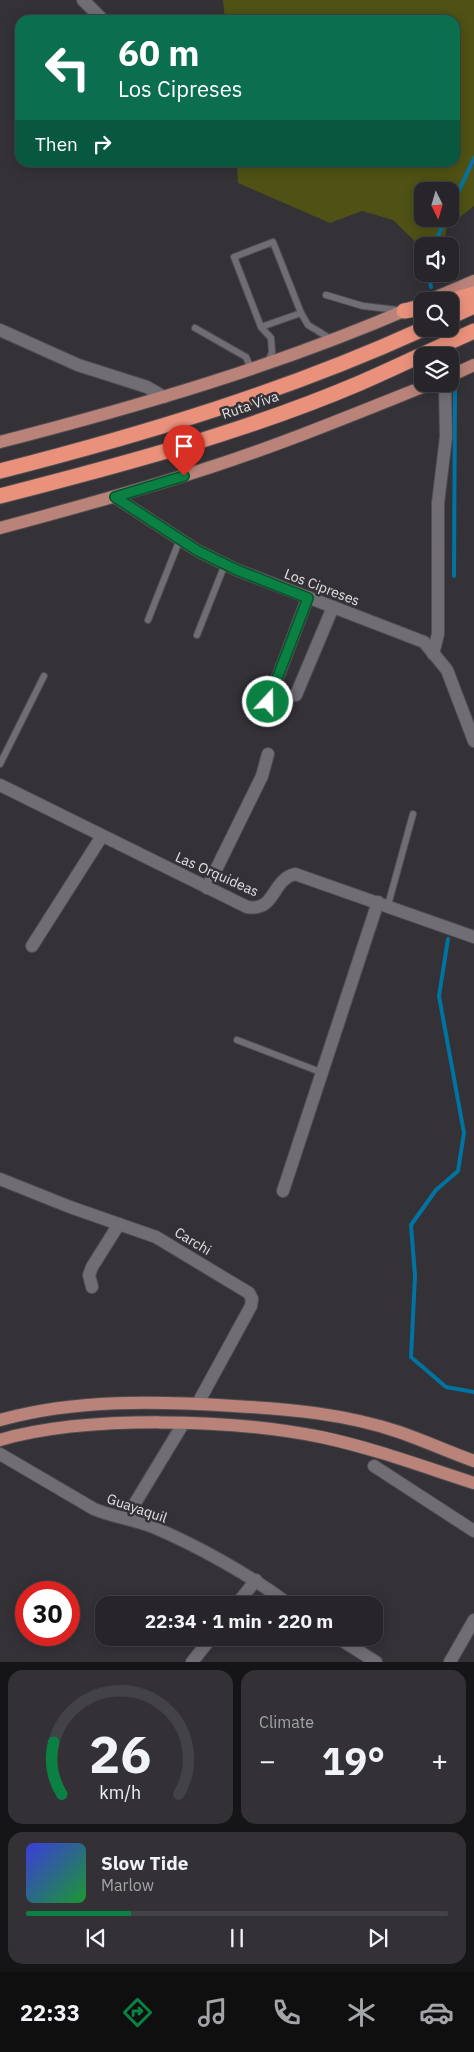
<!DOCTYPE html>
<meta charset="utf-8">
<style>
body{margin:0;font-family:"IBM Plex Sans",sans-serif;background:#333135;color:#f1f3f6;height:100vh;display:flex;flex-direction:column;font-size:19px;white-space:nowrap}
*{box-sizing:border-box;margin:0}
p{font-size:16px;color:#a4a5a8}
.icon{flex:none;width:28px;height:28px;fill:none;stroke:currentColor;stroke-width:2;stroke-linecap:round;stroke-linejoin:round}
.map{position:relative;height:1662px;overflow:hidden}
.panel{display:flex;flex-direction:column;gap:8px;padding:8px;background:#151417;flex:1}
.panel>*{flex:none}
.hud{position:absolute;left:15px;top:15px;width:445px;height:152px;border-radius:15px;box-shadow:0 2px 12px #0003,0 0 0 1px #434246;background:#0b6e4f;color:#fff;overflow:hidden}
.needle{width:32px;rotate:175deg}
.tools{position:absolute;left:414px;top:182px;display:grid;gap:10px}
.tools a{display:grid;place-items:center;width:45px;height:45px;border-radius:10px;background:#272529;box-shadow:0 2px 12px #0003,0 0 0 1px #434246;font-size:25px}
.speed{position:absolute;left:15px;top:1581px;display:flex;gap:10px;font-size:25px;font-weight:700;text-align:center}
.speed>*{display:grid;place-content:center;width:65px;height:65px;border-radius:50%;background:#272529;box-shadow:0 2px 12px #0003,0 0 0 1px #434246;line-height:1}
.speed .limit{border:8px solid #d22;background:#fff;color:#111}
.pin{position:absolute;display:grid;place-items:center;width:42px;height:42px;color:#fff;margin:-51px -21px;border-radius:50% 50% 50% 0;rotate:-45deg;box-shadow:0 0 5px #0007}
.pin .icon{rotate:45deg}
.me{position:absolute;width:55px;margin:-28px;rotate:21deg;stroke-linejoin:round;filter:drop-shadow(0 0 4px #0008)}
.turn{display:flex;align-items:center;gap:18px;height:105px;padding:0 20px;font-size:22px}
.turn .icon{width:65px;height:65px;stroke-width:2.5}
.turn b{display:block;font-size:35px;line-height:42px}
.then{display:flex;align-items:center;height:48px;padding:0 20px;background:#0003;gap:10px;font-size:19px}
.big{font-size:38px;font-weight:700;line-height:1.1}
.panel .widget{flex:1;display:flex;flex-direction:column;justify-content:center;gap:8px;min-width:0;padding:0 18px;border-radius:15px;background:#333135}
.panel .dial{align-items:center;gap:0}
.dial svg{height:130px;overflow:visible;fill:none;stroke:#434246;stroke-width:7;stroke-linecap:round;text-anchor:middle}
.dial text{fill:#f1f3f6;stroke:none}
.song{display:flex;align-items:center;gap:15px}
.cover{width:60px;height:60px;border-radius:8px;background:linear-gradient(135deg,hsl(240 70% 55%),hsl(130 70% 35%))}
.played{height:5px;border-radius:2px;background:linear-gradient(90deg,#0b8043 25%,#434246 25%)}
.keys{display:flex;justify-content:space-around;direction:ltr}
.heat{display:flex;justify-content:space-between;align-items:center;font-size:28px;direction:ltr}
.panel .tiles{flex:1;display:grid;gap:8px;grid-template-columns:1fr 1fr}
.widget:last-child{grid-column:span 2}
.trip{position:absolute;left:95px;top:1596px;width:288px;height:50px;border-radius:15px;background:#272529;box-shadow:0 2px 12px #0003,0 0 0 1px #434246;font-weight:700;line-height:50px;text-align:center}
.tabs{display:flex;height:80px;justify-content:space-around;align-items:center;background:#100f10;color:#a4a5a8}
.tabs .icon{width:35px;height:35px}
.tabs .active{color:#0b8043}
.tabs b{font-size:22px;color:#f1f3f6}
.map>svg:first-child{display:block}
</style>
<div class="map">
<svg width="474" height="1662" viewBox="0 0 474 1662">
<rect width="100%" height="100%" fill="#343137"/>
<path fill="#4f5214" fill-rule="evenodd" d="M 223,0 L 474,0 L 474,206 L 447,227 L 443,246 L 422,248 L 393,220 L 362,211 L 330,223 L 238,183 L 237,163 L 455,162 L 455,20 L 225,20 ZM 422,191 L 450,191 L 450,219 L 422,219 Z"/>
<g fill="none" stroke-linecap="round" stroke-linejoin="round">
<g stroke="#0173a1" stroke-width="4">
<path d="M 450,210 L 474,158"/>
<path d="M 433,246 L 446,219"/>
<path d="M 429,274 L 431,287"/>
<path d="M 454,576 L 455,385"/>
<path d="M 448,939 L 439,996 L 464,1133 L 458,1171 L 436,1190 L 411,1225 L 415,1276 L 411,1357 L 446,1387 L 474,1392"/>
</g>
<g stroke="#504e52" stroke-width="8">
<g id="lane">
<path d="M 326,295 L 363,306 L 398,310"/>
<path d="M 261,327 L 301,313"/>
<path d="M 195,328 L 246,357 L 251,369"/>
<path d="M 268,362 L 272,352 L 271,338 L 261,327 L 234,257 L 273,242 L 301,313 L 308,325 L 331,339"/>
<path d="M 148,620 L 180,539"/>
<path d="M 197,635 L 225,564"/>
<path d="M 0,764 L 44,676"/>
<path d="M 388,905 L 413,814"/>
<path d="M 237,1040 L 323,1073"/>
</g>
</g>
<g stroke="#504e52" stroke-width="14">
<g id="street">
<path d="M 83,0 L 103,20"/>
<path d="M 0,330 L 78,365 L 147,387 L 164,397"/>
<path d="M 115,497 L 198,551 L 237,570 L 424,642 L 447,670 L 474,741"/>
<path d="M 433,654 L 438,634 L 438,503 L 446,437 L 445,384"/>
<path d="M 296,695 L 333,607"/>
<path d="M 268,703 L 308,597"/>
<path d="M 0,785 L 247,907 C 276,912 271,880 295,874 L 474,937"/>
<path d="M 207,888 L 262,776 L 268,754"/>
<path d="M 32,946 L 102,836"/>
<path d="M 0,1179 L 70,1207 L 156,1237 L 249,1293 L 252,1299 L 251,1306 L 198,1403"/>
<path d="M 283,1191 L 378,902"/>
<path d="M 92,1287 L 89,1275 L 92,1267 L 119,1224"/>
<path d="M 0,1454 L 94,1509 C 113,1517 133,1519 153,1527 C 198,1546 250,1575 290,1605"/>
<path d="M 374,1466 L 474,1531"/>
<path d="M 126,1518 L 183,1424"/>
<path d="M 236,1605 L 256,1580"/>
<path d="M 338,1638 L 376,1662"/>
<path d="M 192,1662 L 211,1638"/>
<path d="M 450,1662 L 474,1620"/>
</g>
</g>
<g stroke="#504e52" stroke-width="14">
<g id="primary">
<path d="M 427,301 L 474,281"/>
<path d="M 450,376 L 474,365"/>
<path d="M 0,442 C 140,406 280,365 413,307"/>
<path d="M 0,528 C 71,509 141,490 211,467 C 285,443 357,413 430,384"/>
<path d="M 0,1420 C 76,1399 156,1401 234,1406 C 290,1409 346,1414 399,1432 C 425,1441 449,1452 474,1461"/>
<path d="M 0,1440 C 86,1415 233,1419 321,1437 C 373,1448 424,1467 474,1483"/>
</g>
</g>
<g stroke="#504e52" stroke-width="17">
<g id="highway">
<path d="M 450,301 L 474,294"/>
<path d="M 404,311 L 422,308"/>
<path d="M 450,317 L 474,306"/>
<path d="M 0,471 C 145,434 287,391 423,329"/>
<path d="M 0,496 C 121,465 245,432 360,383 C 399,366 436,348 474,331"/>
</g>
</g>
<use href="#lane" stroke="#716d74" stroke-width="6"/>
<use href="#street" stroke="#716d74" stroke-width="12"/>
<use href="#primary" stroke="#ba8379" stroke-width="12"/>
<use href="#highway" stroke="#ea917c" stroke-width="15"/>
</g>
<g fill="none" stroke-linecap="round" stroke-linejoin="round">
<g stroke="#07532c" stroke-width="12">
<path id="route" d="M 184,476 L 115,497 L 198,551 L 237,570 L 308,598 L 268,702"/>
</g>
<use href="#route" stroke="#0b8043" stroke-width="9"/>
</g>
<g text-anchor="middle" stroke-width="5" stroke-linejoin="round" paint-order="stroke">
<g font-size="14" fill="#e5e3e6" stroke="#343137">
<text transform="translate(250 405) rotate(-19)" y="5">Ruta Viva</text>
<text transform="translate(322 587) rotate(21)" y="5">Los Cipreses</text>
<text transform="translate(217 874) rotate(24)" y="5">Las Orquideas</text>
<text transform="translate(193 1241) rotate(31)" y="5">Carchi</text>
<text transform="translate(137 1508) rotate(19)" y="5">Guayaquil</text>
</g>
</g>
</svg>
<div class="tools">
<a><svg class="needle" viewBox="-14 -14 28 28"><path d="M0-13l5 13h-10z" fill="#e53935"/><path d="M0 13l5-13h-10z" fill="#a4a5a8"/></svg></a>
<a><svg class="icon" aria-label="sound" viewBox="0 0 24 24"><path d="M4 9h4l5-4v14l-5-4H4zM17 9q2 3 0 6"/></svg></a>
<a><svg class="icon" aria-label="search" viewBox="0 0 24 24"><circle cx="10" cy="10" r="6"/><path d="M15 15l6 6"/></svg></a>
<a><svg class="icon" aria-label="layers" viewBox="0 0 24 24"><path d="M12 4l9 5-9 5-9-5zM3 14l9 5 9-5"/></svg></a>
</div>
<div class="speed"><div class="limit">30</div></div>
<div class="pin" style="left:184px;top:476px;background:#d93025"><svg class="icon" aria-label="arrive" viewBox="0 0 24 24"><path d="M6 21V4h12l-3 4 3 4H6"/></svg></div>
<svg class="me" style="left:268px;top:702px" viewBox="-20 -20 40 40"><circle r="17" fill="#0b8043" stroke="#fff" stroke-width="3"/><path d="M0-11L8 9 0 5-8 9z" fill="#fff"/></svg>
<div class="trip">22:34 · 1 min · 220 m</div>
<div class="hud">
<div class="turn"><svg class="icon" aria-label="left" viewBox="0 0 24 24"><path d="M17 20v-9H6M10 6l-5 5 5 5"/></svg><div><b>60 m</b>Los Cipreses</div></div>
<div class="then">Then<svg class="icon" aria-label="right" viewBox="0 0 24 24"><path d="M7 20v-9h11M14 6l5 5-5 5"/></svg></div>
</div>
</div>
<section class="panel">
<div class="tiles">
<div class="widget dial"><svg viewBox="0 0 100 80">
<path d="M14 69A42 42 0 1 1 86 69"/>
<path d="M14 69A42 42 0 0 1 9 37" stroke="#0b8043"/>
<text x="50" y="56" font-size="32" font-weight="700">26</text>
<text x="50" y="72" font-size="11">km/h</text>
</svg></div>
<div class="widget"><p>Climate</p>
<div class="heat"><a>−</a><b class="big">19°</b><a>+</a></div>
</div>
<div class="widget">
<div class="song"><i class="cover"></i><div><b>Slow Tide</b><p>Marlow</p></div></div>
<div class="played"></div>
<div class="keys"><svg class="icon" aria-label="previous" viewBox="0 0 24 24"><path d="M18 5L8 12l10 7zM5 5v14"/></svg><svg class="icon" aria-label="pause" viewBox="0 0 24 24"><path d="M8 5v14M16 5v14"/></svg><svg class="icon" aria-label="next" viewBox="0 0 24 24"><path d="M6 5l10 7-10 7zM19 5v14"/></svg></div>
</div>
</div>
</section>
<nav class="tabs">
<b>22:33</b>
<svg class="icon active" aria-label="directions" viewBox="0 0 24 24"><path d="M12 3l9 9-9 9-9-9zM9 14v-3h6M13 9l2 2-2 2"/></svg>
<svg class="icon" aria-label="music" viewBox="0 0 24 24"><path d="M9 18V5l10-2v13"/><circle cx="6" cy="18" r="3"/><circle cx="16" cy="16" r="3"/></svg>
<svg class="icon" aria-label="phone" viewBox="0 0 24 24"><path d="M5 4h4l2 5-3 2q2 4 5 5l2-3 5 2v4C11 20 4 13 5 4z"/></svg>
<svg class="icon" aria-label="climate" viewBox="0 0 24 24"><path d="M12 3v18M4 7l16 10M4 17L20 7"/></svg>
<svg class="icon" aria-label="car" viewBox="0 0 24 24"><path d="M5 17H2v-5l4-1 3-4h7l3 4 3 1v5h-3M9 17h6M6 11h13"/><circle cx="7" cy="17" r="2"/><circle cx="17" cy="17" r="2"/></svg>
</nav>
